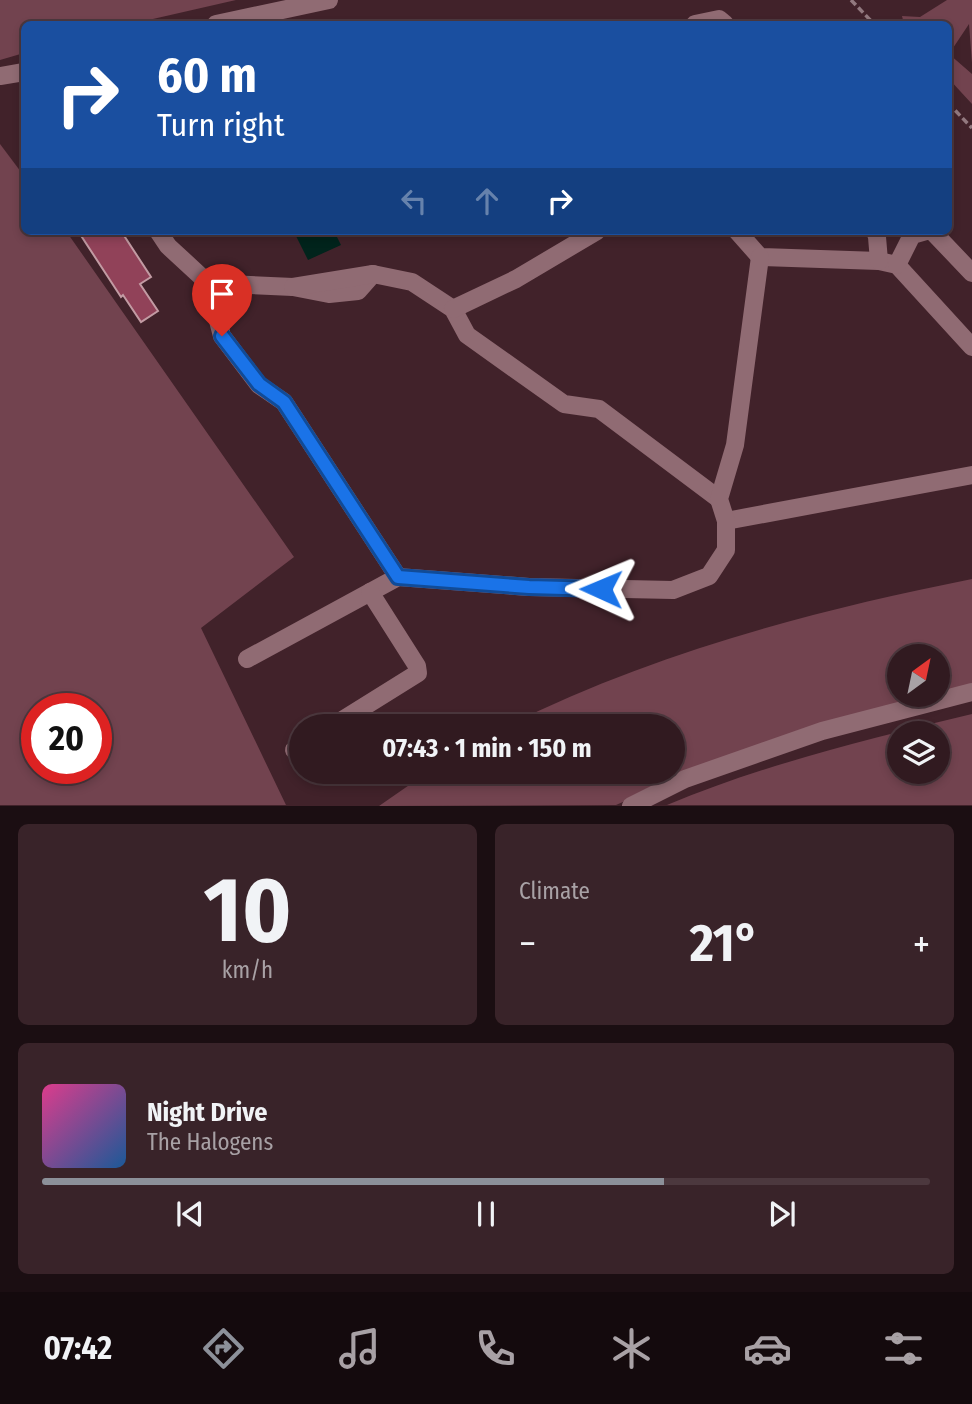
<!DOCTYPE html>
<meta charset="utf-8">
<style>
body{margin:0;font-family:"Fira Sans Condensed",sans-serif;background:#392329;color:#f1f3f6;height:100vh;display:flex;flex-direction:column;font-size:26px;white-space:nowrap}
*{box-sizing:border-box;margin:0}
p{font-size:23px;color:#a8a1a5}
.icon{flex:none;width:38px;height:38px;fill:none;stroke:currentColor;stroke-width:2;stroke-linecap:round;stroke-linejoin:round}
.map{position:relative;height:806px;overflow:hidden}
.drawer{display:flex;flex-direction:column;gap:18px;padding:18px;background:#1b0e12;flex:1}
.drawer>*{flex:none}
.banner{position:absolute;left:21px;top:21px;width:931px;height:214px;border-radius:10px;box-shadow:0 4px 10px #0003,0 0 0 2px #4c383e;background:#1a4fa0;color:#fff;overflow:hidden}
.needle{width:46px;rotate:33deg}
.controls{position:absolute;left:887px;top:644px;display:grid;gap:14px}
.controls a{display:grid;place-items:center;width:63px;height:63px;border-radius:50%;background:#311a20;box-shadow:0 4px 10px #0003,0 0 0 2px #4c383e;font-size:35px}
.speed{position:absolute;left:21px;top:693px;display:flex;gap:14px;font-size:35px;font-weight:700;text-align:center}
.speed>*{display:grid;place-content:center;width:91px;height:91px;border-radius:50%;background:#311a20;box-shadow:0 4px 10px #0003,0 0 0 2px #4c383e;line-height:1}
.speed .limit{border:10px solid #d22;background:#fff;color:#111}
.pin{position:absolute;display:grid;place-items:center;width:60px;height:60px;color:#fff;margin:-72px -30px;border-radius:50% 50% 50% 0;rotate:-45deg;box-shadow:0 0 7px #0007}
.pin .icon{rotate:45deg}
.me{position:absolute;width:77px;margin:-38px;rotate:271deg;stroke-linejoin:round;filter:drop-shadow(0 0 5px #0008)}
.turn{display:flex;align-items:center;gap:24px;height:147px;padding:0 21px;font-size:32px}
.turn .icon{width:91px;height:91px;stroke-width:2.5}
.turn b{display:block;font-size:49px;line-height:60px}
.lanes{display:flex;align-items:center;height:66px;padding:0 21px;background:#0003;justify-content:center;gap:35px;direction:ltr}
.lanes .off{opacity:.35}
.big{font-size:52px;font-weight:700;line-height:1.1}
.drawer .card{flex:1;display:flex;flex-direction:column;justify-content:center;gap:10px;min-width:0;padding:0 24px;border-radius:10px;background:#392329}
.drawer .dial{align-items:center;gap:0}
.dial b{font-size:91px;line-height:1}
.song{display:flex;align-items:center;gap:21px}
.cover{width:84px;height:84px;border-radius:10px;background:linear-gradient(135deg,hsl(330 70% 55%),hsl(210 70% 35%))}
.played{height:7px;border-radius:4px;background:linear-gradient(90deg,#8c9099 70%,#4c383e 70%)}
.keys{display:flex;justify-content:space-around;direction:ltr}
.heat{display:flex;justify-content:space-between;align-items:center;font-size:38px;direction:ltr}
.drawer .tiles{flex:1;display:grid;gap:18px;grid-template-columns:1fr 1fr}
.card:last-child{grid-column:span 2}
.trip{position:absolute;left:289px;top:714px;width:396px;height:70px;border-radius:35px;background:#311a20;box-shadow:0 4px 10px #0003,0 0 0 2px #4c383e;font-weight:700;line-height:70px;text-align:center}
.tab-bar{display:flex;height:112px;justify-content:space-around;align-items:center;background:#140a0d;color:#a8a1a5}
.tab-bar .icon{width:49px;height:49px}
.tab-bar .current{color:#8c9099}
.tab-bar b{font-size:32px;color:#f1f3f6}
.map>svg:first-child{display:block}
</style>
<div class="map">
<svg width="972" height="806" viewBox="0 0 972 806">
<rect width="100%" height="100%" fill="#41222a"/>
<g fill="#72434f" fill-rule="evenodd">
<path d="M 0,0 L 236,0 L 131,24 L 24,24 L 24,53 L 0,60 Z"/>
<path d="M 947,0 L 972,0 L 972,63 L 969,24 L 949,54 L 972,74 L 972,104 L 949,79 L 948,24 L 904,24 L 902,16 L 920,17 Z"/>
<path d="M 0,144 L 24,176 L 24,231 L 66,231 L 294,557 L 201,628 L 286,805 L 0,805 ZM 37,709 L 96,709 L 96,768 L 37,768 Z"/>
<path d="M 972,579 L 972,692 L 639,795 L 616,805 L 379,806 L 428,772 L 672,772 L 672,726 L 507,726 C 653,653 812,611 972,579 ZM 900,656 L 938,656 L 938,695 L 900,695 Z"/>
<path d="M 972,714 L 972,805 L 667,805 C 765,764 869,739 972,714 ZM 900,733 L 938,733 L 938,772 L 900,772 Z"/>
</g>
<path fill="#01241c" d="M 307,231 L 334,231 L 341,245 L 308,260 L 296,236 Z"/>
<path fill="#914259" stroke="#c29ba3" stroke-width="2" d="M 78,231 L 121,231 L 151,277 L 140,284 L 158,311 L 141,322 L 123,295 L 121,297 Z"/>
<g fill="none" stroke-linecap="round" stroke-linejoin="round">
<g stroke="#92797f" stroke-width="3.5" stroke-dasharray="7 3.5" stroke-linecap="butt">
<path d="M 851,0 L 874,24"/>
<path d="M 948,103 L 972,128"/>
</g>
<g stroke="#906b73" stroke-width="18">
<path d="M 216,24 L 329,0"/>
<path d="M 695,24 L 719,19 L 725,24"/>
<path d="M 0,76 L 24,72"/>
<path d="M 158,231 L 168,246 L 208,283 L 222,336 L 259,385 L 284,402 L 398,577"/>
<path d="M 737,231 L 760,257 L 879,261 L 897,265 L 972,347"/>
<path d="M 875,231 L 877,237 L 879,261"/>
<path d="M 932,231 L 972,273"/>
<path d="M 897,265 L 912,235 L 926,231"/>
<path d="M 208,283 L 293,287 L 329,294 L 358,291 L 373,274"/>
<path d="M 293,287 L 373,274 L 412,282 L 453,309 L 467,335 L 564,404 L 599,409 L 719,499"/>
<path d="M 453,309 L 516,279 L 597,231"/>
<path d="M 726,521 L 972,475"/>
<path d="M 247,659 L 398,577 L 529,587 L 673,590 L 709,576 L 726,550 L 726,521 L 719,499 L 735,445 L 760,257"/>
<path d="M 333,726 L 418,673 L 417,666 L 370,592"/>
<path d="M 294,750 L 301,746"/>
<path d="M 631,806 L 685,779 L 822,731 L 972,692"/>
</g>
</g>
<g fill="none" stroke-linecap="round" stroke-linejoin="round">
<g stroke="#114b97" stroke-width="18">
<path id="route" d="M 222,336 L 259,384 L 284,402 L 398,577 L 529,587 L 601,589"/>
</g>
<use href="#route" stroke="#1a73e8" stroke-width="12"/>
</g>
</svg>
<div class="controls">
<a><svg class="needle" viewBox="-14 -14 28 28"><path d="M0-13l5 13h-10z" fill="#e53935"/><path d="M0 13l5-13h-10z" fill="#a8a1a5"/></svg></a>
<a><svg class="icon" aria-label="layers" viewBox="0 0 24 24"><path d="M12 4l9 5-9 5-9-5zM3 14l9 5 9-5"/></svg></a>
</div>
<div class="speed"><div class="limit">20</div></div>
<div class="pin" style="left:222px;top:336px;background:#d93025"><svg class="icon" aria-label="arrive" viewBox="0 0 24 24"><path d="M6 21V4h12l-3 4 3 4H6"/></svg></div>
<svg class="me" style="left:601px;top:589px" viewBox="-20 -20 40 40"><path d="M0-17L14 15 0 8-14 15z" fill="#1a73e8" stroke="#fff" stroke-width="4"/></svg>
<div class="trip">07:43 · 1 min · 150 m</div>
<div class="banner">
<div class="turn"><svg class="icon" aria-label="right" viewBox="0 0 24 24"><path d="M7 20v-9h11M14 6l5 5-5 5"/></svg><div><b>60 m</b>Turn right</div></div>
<div class="lanes"><svg class="icon off" aria-label="left" viewBox="0 0 24 24"><path d="M17 20v-9H6M10 6l-5 5 5 5"/></svg><svg class="icon off" aria-label="ahead" viewBox="0 0 24 24"><path d="M12 20V5M6 11l6-6 6 6"/></svg><svg class="icon" aria-label="right" viewBox="0 0 24 24"><path d="M7 20v-9h11M14 6l5 5-5 5"/></svg></div>
</div>
</div>
<section class="drawer">
<div class="tiles">
<div class="card dial"><b>10</b><p>km/h</p></div>
<div class="card"><p>Climate</p>
<div class="heat"><a>−</a><b class="big">21°</b><a>+</a></div>
</div>
<div class="card">
<div class="song"><i class="cover"></i><div><b>Night Drive</b><p>The Halogens</p></div></div>
<div class="played"></div>
<div class="keys"><svg class="icon" aria-label="previous" viewBox="0 0 24 24"><path d="M18 5L8 12l10 7zM5 5v14"/></svg><svg class="icon" aria-label="pause" viewBox="0 0 24 24"><path d="M8 5v14M16 5v14"/></svg><svg class="icon" aria-label="next" viewBox="0 0 24 24"><path d="M6 5l10 7-10 7zM19 5v14"/></svg></div>
</div>
</div>
</section>
<nav class="tab-bar">
<b>07:42</b>
<svg class="icon current" aria-label="directions" viewBox="0 0 24 24"><path d="M12 3l9 9-9 9-9-9zM9 14v-3h6M13 9l2 2-2 2"/></svg>
<svg class="icon" aria-label="music" viewBox="0 0 24 24"><path d="M9 18V5l10-2v13"/><circle cx="6" cy="18" r="3"/><circle cx="16" cy="16" r="3"/></svg>
<svg class="icon" aria-label="phone" viewBox="0 0 24 24"><path d="M5 4h4l2 5-3 2q2 4 5 5l2-3 5 2v4C11 20 4 13 5 4z"/></svg>
<svg class="icon" aria-label="climate" viewBox="0 0 24 24"><path d="M12 3v18M4 7l16 10M4 17L20 7"/></svg>
<svg class="icon" aria-label="car" viewBox="0 0 24 24"><path d="M5 17H2v-5l4-1 3-4h7l3 4 3 1v5h-3M9 17h6M6 11h13"/><circle cx="7" cy="17" r="2"/><circle cx="17" cy="17" r="2"/></svg>
<svg class="icon" aria-label="filters" viewBox="0 0 24 24"><path d="M4 7h16M4 17h16"/><circle cx="9" cy="7" r="2"/><circle cx="15" cy="17" r="2"/></svg>
</nav>
